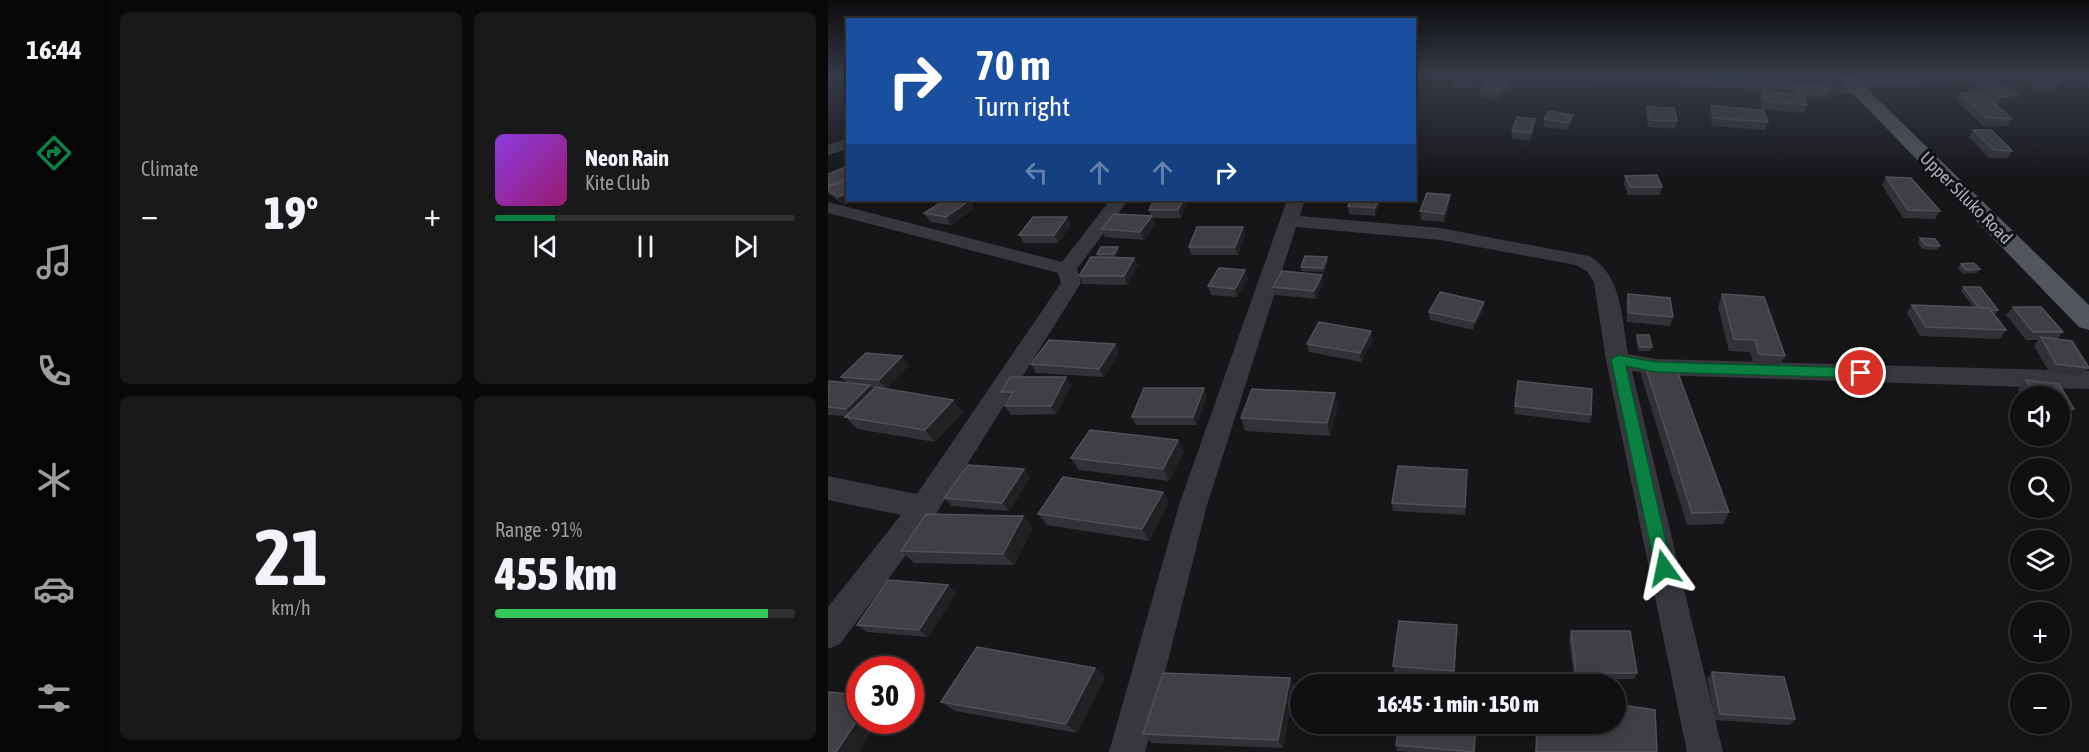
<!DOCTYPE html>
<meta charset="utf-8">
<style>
body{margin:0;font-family:"Asap Condensed",sans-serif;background:#19191b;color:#f1f3f6;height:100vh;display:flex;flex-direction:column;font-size:22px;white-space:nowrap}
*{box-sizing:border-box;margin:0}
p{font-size:20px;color:#9c9d9f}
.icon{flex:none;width:33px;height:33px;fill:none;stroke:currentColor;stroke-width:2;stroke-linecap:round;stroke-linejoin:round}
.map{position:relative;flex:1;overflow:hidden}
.details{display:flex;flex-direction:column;gap:12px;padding:12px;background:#09090a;width:720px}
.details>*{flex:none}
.hud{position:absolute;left:18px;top:18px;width:570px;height:183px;border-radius:0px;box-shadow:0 3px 15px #0003,0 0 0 2px #303032;background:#1a4fa0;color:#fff;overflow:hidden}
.fabs{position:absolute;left:1182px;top:386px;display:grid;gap:12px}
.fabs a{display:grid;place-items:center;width:60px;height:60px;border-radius:50%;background:#101012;box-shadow:0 3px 15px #0003,0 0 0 2px #303032;font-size:30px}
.speed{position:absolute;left:18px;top:656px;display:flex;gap:12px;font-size:30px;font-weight:700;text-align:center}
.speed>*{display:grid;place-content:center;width:78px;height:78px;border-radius:50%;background:#101012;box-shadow:0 3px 15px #0003,0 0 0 2px #303032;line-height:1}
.speed .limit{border:9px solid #d22;background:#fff;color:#111}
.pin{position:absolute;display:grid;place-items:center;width:51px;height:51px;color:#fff;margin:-26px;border:3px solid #fff;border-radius:50%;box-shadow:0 2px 6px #0007}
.me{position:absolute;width:66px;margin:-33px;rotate:348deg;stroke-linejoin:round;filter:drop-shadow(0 0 4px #0008)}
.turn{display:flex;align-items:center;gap:21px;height:126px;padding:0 30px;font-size:27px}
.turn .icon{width:78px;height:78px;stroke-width:2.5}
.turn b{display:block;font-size:42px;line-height:51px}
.lanes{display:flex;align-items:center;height:57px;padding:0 30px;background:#0003;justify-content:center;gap:30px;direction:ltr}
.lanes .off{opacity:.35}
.big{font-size:45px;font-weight:800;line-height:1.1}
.details .tile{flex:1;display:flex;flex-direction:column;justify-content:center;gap:9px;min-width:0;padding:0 21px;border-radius:9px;background:#19191b}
.details .dial{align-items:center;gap:0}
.dial b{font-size:78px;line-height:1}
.song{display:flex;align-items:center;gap:18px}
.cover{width:72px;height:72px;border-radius:9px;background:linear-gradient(135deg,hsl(270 70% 55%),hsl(320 70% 35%))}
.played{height:6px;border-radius:3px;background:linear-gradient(90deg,#0b8043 20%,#303032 20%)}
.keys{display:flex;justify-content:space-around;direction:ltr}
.heat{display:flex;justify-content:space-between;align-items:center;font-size:33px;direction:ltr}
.charge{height:9px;border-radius:4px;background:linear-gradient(90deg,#34c759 91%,#303032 0)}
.details .tiles{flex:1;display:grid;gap:12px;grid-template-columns:repeat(2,1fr)}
.trip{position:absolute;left:462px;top:674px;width:336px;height:60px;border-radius:30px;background:#101012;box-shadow:0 3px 15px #0003,0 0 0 2px #303032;font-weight:800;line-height:60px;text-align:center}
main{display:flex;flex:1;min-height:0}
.menu{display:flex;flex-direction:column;width:108px;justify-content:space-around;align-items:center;background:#060607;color:#9c9d9f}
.menu .icon{width:42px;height:42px}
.menu .selected{color:#0b8043}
.menu b{font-size:27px;color:#f1f3f6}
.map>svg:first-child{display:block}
</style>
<main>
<nav class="menu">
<b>16:44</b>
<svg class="icon selected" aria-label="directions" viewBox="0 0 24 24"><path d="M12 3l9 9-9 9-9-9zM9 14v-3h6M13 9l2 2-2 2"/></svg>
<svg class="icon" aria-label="music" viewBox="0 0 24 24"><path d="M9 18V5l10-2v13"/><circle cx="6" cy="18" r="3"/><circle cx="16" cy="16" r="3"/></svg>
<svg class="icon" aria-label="phone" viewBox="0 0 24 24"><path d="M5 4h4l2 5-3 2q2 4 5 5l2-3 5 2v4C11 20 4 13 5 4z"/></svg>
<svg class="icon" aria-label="climate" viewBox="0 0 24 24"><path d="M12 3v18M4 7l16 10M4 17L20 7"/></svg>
<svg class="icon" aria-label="car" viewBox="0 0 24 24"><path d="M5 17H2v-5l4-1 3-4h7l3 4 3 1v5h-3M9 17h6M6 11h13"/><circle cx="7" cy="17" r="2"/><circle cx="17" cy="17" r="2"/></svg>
<svg class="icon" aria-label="filters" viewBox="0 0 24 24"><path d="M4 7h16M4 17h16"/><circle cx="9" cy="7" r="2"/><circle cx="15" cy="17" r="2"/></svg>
</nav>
<section class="details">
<div class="tiles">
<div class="tile"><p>Climate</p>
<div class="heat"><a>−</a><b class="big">19°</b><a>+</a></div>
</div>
<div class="tile">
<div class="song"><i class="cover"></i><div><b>Neon Rain</b><p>Kite Club</p></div></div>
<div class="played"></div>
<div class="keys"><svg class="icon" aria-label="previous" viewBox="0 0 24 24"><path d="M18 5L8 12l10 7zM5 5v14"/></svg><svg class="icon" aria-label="pause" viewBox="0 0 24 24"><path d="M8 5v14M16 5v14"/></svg><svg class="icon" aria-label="next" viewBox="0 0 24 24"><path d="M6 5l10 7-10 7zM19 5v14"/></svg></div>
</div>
<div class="tile dial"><b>21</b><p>km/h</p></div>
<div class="tile"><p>Range · 91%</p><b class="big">455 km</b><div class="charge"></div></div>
</div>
</section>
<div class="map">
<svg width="1261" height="752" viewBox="0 0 1261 752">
<rect width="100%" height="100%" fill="#161618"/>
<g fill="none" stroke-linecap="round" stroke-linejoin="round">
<g fill="#37383d" fill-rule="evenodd">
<path d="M 723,75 L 817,75 L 1017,85 L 1018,80 L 1023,79 L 1182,75 L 1175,79 L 1122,84 L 1034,87 L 1036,90 L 1029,94 L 730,79 Z"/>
<path d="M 20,138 L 20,149 L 0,155 L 0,145 Z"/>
<path d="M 282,200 L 300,200 L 249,269 L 253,283 L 106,517 L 12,644 L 0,649 L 0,607 L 73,515 L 0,500 L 0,476 L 89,494 L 233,283 L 230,273 L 0,213 L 0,202 L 234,262 Z"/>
<path d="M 459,200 L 477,200 L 472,216 L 612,228 L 761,256 C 794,274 794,319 800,354 L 828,359 L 1261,371 L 1261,389 L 828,375 L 804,371 L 895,752 L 859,752 L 778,360 L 766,283 L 760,272 L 748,265 L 612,240 L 468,227 L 379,505 L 317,752 L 281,752 L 351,505 Z"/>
</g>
<path fill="#53555c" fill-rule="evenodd" d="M 1007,75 L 1025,75 L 1261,305 L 1261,330 L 1251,327 Z"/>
</g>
<g fill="#323236">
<path d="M 586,75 L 597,75 L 592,83 L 586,82 Z"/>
<path d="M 648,75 L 645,88 L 625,87 L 625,80 Z"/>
<path d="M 1196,75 L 1221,75 L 1233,82 L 1228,89 L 1209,90 L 1193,81 Z"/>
<path d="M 1244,75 L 1261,75 L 1261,87 L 1243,77 Z"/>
<path d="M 684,80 L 673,100 L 653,98 L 653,90 Z"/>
<path d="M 1148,83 L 1191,94 L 1186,102 L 1171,104 L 1163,100 L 1184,119 L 1179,126 L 1155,126 L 1129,100 L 1133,93 L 1151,94 L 1144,90 Z"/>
<path d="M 966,86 L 1000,93 L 999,97 L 976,96 L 979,105 L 976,113 L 934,109 L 932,98 L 934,91 L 967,94 L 965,90 Z"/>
<path d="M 883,106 L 940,122 L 937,130 L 884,126 L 881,113 Z"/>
<path d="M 819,107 L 849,121 L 847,129 L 820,127 L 818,114 Z"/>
<path d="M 707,119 L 707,127 L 702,141 L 684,139 L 684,131 Z"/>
<path d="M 716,119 L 744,122 L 740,130 L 716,127 Z"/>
<path d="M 1145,130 L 1184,151 L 1180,158 L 1161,158 L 1141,137 Z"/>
<path d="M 0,174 L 16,205 L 3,195 L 0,194 Z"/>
<path d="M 797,176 L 834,187 L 832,195 L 800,195 L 796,184 Z"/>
<path d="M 1058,177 L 1112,211 L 1107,219 L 1075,218 L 1054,185 Z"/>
<path d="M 522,200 L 553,200 L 547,216 L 521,214 L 520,206 Z"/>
<path d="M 360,201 L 353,218 L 325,218 L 327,224 L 316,240 L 277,237 L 273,229 L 323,216 L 321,210 Z"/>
<path d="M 622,203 L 616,222 L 593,220 L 592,211 Z"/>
<path d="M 147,208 L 123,225 L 102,222 L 96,213 Z"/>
<path d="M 243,225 L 230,243 L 196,243 L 191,235 Z"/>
<path d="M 415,227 L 417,235 L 410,255 L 363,255 L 361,247 Z"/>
<path d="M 1092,238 L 1112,246 L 1109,250 L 1094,249 L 1090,243 Z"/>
<path d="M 290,247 L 291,251 L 288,258 L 306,258 L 310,266 L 299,285 L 255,284 L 251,276 L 270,258 L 269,254 Z"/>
<path d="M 500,261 L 496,272 L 474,271 L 473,267 Z"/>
<path d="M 1133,264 L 1152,269 L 1149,273 L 1135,274 L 1130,268 Z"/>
<path d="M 417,270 L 420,278 L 409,297 L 383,295 L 380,286 Z"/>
<path d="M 495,283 L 488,299 L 447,295 L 445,287 Z"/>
<path d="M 1135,287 L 1170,310 L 1167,315 L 1166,315 L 1178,330 L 1172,339 L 1092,336 L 1079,313 L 1084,305 L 1145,307 L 1133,291 Z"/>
<path d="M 800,294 L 845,317 L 842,326 L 799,322 L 798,303 Z"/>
<path d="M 894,294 L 957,356 L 951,368 L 926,366 L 922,352 L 901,351 L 890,307 Z"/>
<path d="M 656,302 L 655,310 L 645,330 L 602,320 L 601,312 Z"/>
<path d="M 1185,307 L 1235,332 L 1229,339 L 1261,368 L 1253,376 L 1221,372 L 1206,346 L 1210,340 L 1198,340 L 1178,315 Z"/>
<path d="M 543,331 L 544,340 L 533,362 L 481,352 L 479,344 Z"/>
<path d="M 809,335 L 824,347 L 822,351 L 810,351 L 808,339 Z"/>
<path d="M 287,344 L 291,352 L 276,377 L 208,373 L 203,364 Z"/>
<path d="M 816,362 L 901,512 L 895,524 L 859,525 L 813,375 Z"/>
<path d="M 81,365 L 58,389 L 135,412 L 107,442 L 29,429 L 17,416 L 0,415 L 0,382 L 19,383 L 13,377 Z"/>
<path d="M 1198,380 L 1231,384 L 1246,409 L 1238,417 L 1232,417 L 1232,396 L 1194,396 L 1190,389 Z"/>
<path d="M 690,381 L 763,415 L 762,423 L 686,414 Z"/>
<path d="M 243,385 L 228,414 L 183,415 L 177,406 L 180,400 L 179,400 L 173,392 Z"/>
<path d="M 379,396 L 369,425 L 308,425 L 304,417 Z"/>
<path d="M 510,406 L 502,436 L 417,431 L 413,418 Z"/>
<path d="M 350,440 L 356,452 L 341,481 L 251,470 L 243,458 Z"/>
<path d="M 202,477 L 181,511 L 124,506 L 116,498 Z"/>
<path d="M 639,479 L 637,515 L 565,511 L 564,503 Z"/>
<path d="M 335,492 L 341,503 L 321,541 L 219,525 L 210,514 Z"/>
<path d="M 195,516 L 205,528 L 186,565 L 86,563 L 73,551 Z"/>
<path d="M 128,593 L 100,637 L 39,632 L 29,625 Z"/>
<path d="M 743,631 L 809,673 L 806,679 L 746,679 L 741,638 Z"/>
<path d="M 629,632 L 626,677 L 566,672 L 565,666 Z"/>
<path d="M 267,668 L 277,677 L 249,733 L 127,711 L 113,702 Z"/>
<path d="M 884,672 L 967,719 L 961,725 L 887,720 L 879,679 Z"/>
<path d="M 462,678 L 467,687 L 455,748 L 324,743 L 315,734 Z"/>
<path d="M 708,723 L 788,723 L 829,752 L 707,752 Z"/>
<path d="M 568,745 L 646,752 L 582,752 L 569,751 Z"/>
</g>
<g fill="#212124">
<path d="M 592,75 L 597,75 L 592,83 Z"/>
<path d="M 683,75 L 684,75 L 684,80 L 673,100 L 673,93 Z"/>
<path d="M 1191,94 L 1186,102 L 1171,104 L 1175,97 Z"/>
<path d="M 745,115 L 744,122 L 740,130 L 741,123 Z"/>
<path d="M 707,119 L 707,127 L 702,141 L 703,133 Z"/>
<path d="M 20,178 L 20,188 L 0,190 L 0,186 Z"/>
<path d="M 20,193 L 20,200 L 29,200 L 16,205 L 10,197 Z"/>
<path d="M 622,195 L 622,203 L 616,222 L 616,214 Z"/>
<path d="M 142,200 L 147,208 L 123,225 L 118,217 Z"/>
<path d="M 355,200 L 360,200 L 360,201 L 353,218 L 350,210 Z"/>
<path d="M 550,200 L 553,200 L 547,216 L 547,208 Z"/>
<path d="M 324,216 L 327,224 L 316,240 L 312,232 Z"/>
<path d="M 239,217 L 243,225 L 230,243 L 226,235 Z"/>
<path d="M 415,227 L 417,235 L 410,255 L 407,247 Z"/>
<path d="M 290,247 L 291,251 L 288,258 L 286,254 Z"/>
<path d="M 499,257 L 500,261 L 496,272 L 495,268 Z"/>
<path d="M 306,258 L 310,266 L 299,285 L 296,276 Z"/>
<path d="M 417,270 L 420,278 L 409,297 L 407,289 Z"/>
<path d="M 494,275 L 495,283 L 488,299 L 486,291 Z"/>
<path d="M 656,302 L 655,310 L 645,330 L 646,322 Z"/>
<path d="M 543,331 L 544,340 L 533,362 L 532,353 Z"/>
<path d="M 287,344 L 291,352 L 276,377 L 271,369 Z"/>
<path d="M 74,356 L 81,365 L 58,389 L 51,380 Z"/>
<path d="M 238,377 L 243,385 L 228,414 L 223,406 Z"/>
<path d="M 42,385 L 49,393 L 26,417 L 18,409 Z"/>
<path d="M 376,388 L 379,396 L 369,425 L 365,417 Z"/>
<path d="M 507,393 L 510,406 L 502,436 L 499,423 Z"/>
<path d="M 125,400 L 135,412 L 107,442 L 97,430 Z"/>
<path d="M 350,440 L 356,452 L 341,481 L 335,469 Z"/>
<path d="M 196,469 L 202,477 L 181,511 L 174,503 Z"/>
<path d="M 335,492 L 341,503 L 321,541 L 314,529 Z"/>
<path d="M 195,516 L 205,528 L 186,565 L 175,554 Z"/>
<path d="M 120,585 L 128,593 L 100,637 L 91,630 Z"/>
<path d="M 267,668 L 277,677 L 249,733 L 238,724 Z"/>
<path d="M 462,678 L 467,687 L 455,748 L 450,740 Z"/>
<path d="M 32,716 L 32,720 L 51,720 L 31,752 L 8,752 Z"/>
</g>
<g fill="#3f3f44" stroke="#4f5156" stroke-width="1.5">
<path d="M 626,75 L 646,75 L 645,81 L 625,80 Z"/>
<path d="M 662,75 L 683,75 L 673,93 L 653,90 Z"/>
<path d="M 1200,75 L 1221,75 L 1233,82 L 1213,83 Z"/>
<path d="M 1164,81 L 1191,94 L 1175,97 L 1148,83 Z"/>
<path d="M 966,86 L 997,88 L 1000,93 L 969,92 Z"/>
<path d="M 934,91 L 976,95 L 979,105 L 936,101 Z"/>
<path d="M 1133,93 L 1156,94 L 1184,119 L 1159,118 Z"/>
<path d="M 883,106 L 935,110 L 940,122 L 886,118 Z"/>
<path d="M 819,107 L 846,108 L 849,121 L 822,120 Z"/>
<path d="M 721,111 L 745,115 L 741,123 L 716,119 Z"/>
<path d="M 689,117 L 707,119 L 703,133 L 684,131 Z"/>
<path d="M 1145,130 L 1163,130 L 1184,151 L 1166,150 Z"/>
<path d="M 20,166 L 20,178 L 0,186 L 0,174 Z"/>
<path d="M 829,175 L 834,187 L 802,187 L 797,176 Z"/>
<path d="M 1058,177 L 1083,178 L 1112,211 L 1080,210 Z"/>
<path d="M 20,180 L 20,193 L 10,197 L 0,190 L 0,187 Z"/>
<path d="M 599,193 L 622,195 L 616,214 L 592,211 Z"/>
<path d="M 117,200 L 142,200 L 118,217 L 96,213 Z"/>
<path d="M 326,200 L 355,200 L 350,210 L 321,210 Z"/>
<path d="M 522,200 L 550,200 L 547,208 L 520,206 Z"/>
<path d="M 286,214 L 324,216 L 312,232 L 273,229 Z"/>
<path d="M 205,217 L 239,217 L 226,235 L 191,235 Z"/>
<path d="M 369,227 L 415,227 L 407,247 L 361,247 Z"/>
<path d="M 1092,238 L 1107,239 L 1112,246 L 1097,245 Z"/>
<path d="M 273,247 L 290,247 L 286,254 L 269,254 Z"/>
<path d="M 477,256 L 499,257 L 495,268 L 473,267 Z"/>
<path d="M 263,257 L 306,258 L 296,276 L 251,276 Z"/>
<path d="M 1146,263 L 1152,269 L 1138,270 L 1133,264 Z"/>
<path d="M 391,268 L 417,270 L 407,289 L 380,286 Z"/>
<path d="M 454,271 L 494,275 L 486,291 L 445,287 Z"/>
<path d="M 1135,287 L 1152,287 L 1170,310 L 1163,310 L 1161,308 L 1151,307 Z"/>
<path d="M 612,292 L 656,302 L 646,322 L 601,312 Z"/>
<path d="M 800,294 L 842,298 L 845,317 L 801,313 Z"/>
<path d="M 894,294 L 936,297 L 957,356 L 931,354 L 927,340 L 906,339 Z"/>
<path d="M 1084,305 L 1161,308 L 1178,330 L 1098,327 Z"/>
<path d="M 1185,307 L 1213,307 L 1235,332 L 1205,332 Z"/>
<path d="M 491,322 L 543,331 L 532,353 L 479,344 Z"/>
<path d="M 809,335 L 821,335 L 824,347 L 812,347 Z"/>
<path d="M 1213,337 L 1244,341 L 1261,368 L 1228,364 Z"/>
<path d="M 221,340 L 287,344 L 271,369 L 203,364 Z"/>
<path d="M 38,353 L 74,356 L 51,380 L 13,377 Z"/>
<path d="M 816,362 L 846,362 L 901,512 L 864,513 Z"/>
<path d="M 182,377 L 238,377 L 223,406 L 177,406 L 185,392 L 173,392 Z"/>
<path d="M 1198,380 L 1231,384 L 1246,409 L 1232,407 L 1232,396 L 1207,396 Z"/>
<path d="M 1,381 L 42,385 L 18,409 L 0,407 Z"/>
<path d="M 690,381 L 764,389 L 763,415 L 687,406 Z"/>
<path d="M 48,387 L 125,400 L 97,430 L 17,417 Z"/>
<path d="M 316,388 L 376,388 L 365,417 L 304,417 Z"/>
<path d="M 424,389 L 507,393 L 499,423 L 413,418 Z"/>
<path d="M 262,430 L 350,440 L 335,469 L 243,458 Z"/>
<path d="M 140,465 L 196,469 L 174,503 L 116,498 Z"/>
<path d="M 570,466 L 639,470 L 637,507 L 564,503 Z"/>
<path d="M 235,477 L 335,492 L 314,529 L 210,514 Z"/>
<path d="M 98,514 L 195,516 L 175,554 L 73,551 Z"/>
<path d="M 60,580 L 120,585 L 91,630 L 29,625 Z"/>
<path d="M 571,621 L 629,625 L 626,671 L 565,666 Z"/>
<path d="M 743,631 L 802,631 L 809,673 L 748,673 Z"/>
<path d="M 149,647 L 267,668 L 238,724 L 113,702 Z"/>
<path d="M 884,672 L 956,677 L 967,719 L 892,714 Z"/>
<path d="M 335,673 L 462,678 L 450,740 L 315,734 Z"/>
<path d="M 0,692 L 32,695 L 32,716 L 8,752 L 0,752 Z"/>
<path d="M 788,704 L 827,710 L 829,752 L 708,752 L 710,723 L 788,723 Z"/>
<path d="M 571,723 L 648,723 L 646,752 L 568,745 Z"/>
</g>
<linearGradient id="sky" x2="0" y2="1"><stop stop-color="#0c0c0d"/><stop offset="0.42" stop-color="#363c48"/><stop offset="1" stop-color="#363c48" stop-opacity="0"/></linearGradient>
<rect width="1261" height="180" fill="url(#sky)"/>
<path fill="#0b8043" stroke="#07532c" stroke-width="1.5" d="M 790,355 L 828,362 L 1033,368 L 1040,373 L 1033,378 L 828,372 L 798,366 L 844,568 L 842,574 L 836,576 L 830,574 L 827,568 L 783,360 Z"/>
<g text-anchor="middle" stroke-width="6" stroke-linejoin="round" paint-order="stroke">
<g font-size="18" fill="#a8adb8" stroke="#111113">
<text transform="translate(1138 198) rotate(45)" y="6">Upper Siluko Road</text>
</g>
</g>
</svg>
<div class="fabs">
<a><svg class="icon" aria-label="sound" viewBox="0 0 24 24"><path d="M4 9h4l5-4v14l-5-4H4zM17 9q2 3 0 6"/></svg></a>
<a><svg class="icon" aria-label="search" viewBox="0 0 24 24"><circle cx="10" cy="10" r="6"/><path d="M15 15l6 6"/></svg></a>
<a><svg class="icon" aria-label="layers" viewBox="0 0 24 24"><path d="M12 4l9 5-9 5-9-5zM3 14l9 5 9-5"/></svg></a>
<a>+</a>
<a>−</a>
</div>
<div class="speed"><div class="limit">30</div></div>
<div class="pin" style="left:1033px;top:373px;background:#d93025"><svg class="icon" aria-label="arrive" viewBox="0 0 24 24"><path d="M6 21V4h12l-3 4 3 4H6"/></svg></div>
<svg class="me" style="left:836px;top:568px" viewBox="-20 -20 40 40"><path d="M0-17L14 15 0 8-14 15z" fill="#0b8043" stroke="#fff" stroke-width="4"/></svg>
<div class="trip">16:45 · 1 min · 150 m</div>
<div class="hud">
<div class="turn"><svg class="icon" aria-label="right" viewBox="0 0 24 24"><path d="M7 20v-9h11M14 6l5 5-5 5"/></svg><div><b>70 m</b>Turn right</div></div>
<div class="lanes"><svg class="icon off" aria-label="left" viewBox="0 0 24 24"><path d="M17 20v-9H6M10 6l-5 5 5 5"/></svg><svg class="icon off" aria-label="ahead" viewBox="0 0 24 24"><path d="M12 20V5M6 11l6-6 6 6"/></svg><svg class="icon off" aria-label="ahead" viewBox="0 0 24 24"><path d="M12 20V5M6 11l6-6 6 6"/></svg><svg class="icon" aria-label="right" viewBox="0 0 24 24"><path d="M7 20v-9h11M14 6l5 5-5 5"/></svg></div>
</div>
</div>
</main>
